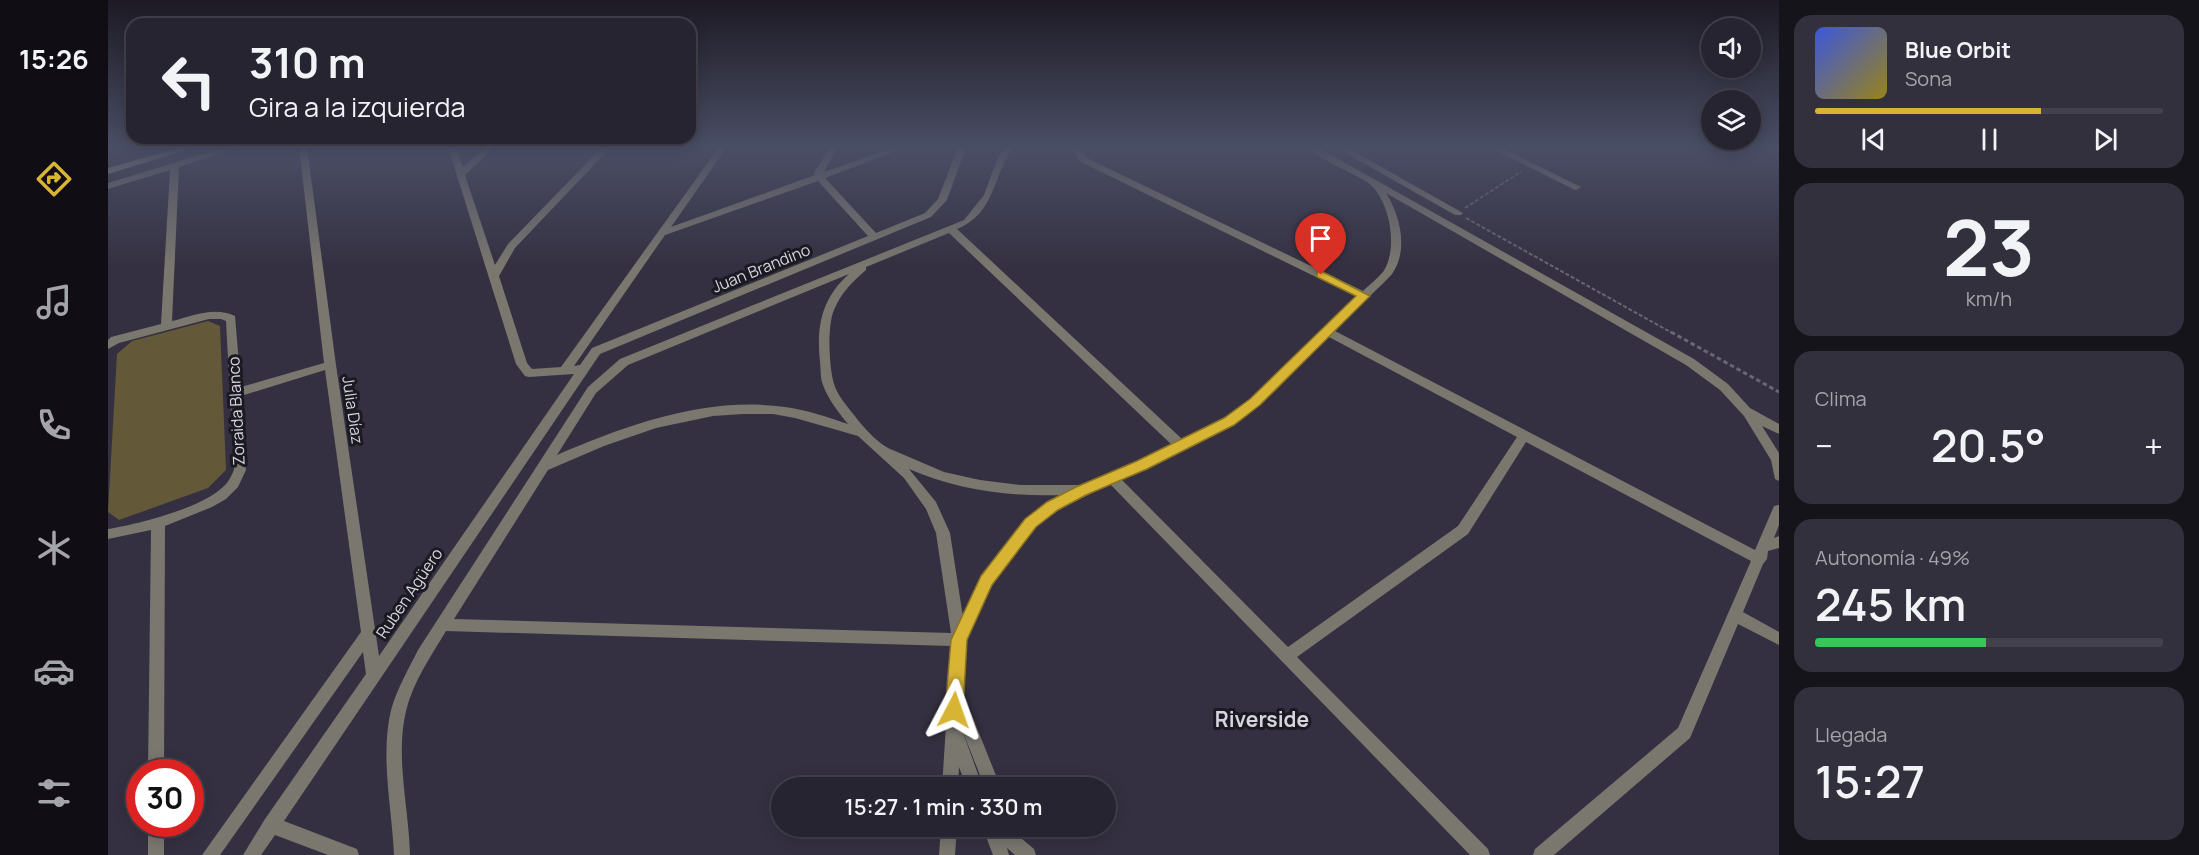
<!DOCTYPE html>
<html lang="es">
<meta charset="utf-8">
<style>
body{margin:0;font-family:Manrope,sans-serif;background:#33303d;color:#f1f3f6;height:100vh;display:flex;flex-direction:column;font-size:22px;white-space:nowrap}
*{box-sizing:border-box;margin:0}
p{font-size:20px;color:#a4a4ab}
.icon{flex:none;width:33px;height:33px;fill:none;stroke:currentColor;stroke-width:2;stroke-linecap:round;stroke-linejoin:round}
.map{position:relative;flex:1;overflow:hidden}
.side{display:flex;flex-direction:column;gap:15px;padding:15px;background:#15141b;width:420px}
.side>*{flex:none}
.banner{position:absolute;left:18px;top:18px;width:570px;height:126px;border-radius:18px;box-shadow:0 3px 15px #0003,0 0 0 2px #43414d;background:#272431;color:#f1f3f6;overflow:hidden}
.buttons{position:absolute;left:1593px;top:18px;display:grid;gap:12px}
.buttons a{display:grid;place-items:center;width:60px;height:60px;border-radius:50%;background:#272431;box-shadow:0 3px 15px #0003,0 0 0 2px #43414d;font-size:30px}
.speed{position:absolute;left:18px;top:759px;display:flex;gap:12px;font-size:30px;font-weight:700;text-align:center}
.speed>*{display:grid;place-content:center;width:78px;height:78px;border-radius:50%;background:#272431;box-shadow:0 3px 15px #0003,0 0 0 2px #43414d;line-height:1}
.speed .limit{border:9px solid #d22;background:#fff;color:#111}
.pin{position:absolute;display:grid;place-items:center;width:51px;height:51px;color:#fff;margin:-62px -26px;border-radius:50% 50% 50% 0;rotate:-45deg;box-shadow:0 0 6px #0007}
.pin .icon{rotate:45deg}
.me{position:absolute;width:66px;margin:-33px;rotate:4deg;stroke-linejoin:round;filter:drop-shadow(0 0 4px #0008)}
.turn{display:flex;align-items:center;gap:21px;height:126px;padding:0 24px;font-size:27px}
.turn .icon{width:78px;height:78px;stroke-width:2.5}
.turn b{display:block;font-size:42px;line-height:51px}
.big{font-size:45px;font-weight:600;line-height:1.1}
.side .widget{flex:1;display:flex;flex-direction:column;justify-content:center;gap:9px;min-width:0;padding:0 21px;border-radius:18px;background:#33303d}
.side .dial{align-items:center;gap:0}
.dial b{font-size:78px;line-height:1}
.song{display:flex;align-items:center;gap:18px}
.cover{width:72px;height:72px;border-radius:9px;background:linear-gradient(135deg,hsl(230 70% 55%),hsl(50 70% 35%))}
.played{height:6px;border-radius:3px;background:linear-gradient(90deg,#d8b434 65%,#43414d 65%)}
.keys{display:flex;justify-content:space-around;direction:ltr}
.heat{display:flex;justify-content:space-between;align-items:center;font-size:33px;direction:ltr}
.charge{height:9px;border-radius:4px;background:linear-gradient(90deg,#34c759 49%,#43414d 0)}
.trip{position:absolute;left:663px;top:777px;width:345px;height:60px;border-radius:30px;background:#272431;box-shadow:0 3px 15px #0003,0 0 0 2px #43414d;font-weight:600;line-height:60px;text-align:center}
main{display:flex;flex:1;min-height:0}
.tabs{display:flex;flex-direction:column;width:108px;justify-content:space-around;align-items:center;background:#100e14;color:#a4a4ab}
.tabs .icon{width:42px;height:42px}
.tabs .current{color:#d8b434}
.tabs b{font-size:27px;color:#f1f3f6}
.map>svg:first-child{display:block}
</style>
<main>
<nav class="tabs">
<b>15:26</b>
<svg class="icon current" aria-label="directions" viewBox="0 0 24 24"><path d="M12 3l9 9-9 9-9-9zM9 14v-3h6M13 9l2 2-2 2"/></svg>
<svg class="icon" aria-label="music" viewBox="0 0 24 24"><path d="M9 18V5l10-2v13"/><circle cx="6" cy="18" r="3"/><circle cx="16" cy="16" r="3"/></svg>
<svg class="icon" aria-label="phone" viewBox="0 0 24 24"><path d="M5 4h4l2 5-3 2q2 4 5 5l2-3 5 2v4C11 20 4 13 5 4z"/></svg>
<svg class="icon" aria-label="climate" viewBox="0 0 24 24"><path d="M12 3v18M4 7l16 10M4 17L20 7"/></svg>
<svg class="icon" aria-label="car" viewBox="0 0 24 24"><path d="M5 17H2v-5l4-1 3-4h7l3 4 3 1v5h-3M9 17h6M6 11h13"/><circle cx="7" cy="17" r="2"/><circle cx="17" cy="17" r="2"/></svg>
<svg class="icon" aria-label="filters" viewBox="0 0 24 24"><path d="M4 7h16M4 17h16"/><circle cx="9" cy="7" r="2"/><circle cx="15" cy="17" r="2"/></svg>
</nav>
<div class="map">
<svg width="1671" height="855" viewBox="0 0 1671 855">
<rect width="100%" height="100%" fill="#343041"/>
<path fill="#635838" d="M 100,321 L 112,326 L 118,470 L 100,488 L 11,520 L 0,512 L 9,354 L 24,341 Z"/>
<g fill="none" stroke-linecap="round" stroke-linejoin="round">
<g stroke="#686574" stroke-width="2" stroke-dasharray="4 2" stroke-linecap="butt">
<path d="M 0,150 L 12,147"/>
<path d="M 1357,208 L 1414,171"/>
<path d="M 1358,218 L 1566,334"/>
</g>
<path stroke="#686574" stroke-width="3" stroke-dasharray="4.5 3" stroke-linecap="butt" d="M 1563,332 L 1671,392"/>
<g fill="#7a776f" fill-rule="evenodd">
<path d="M 118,147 L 131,147 L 71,167 L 64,321 C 85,316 106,306 127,316 L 133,387 L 216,363 L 191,147 L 199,147 L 228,365 L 271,656 L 466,374 L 421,377 L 417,376 L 408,364 L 340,147 L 348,147 L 355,167 L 378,147 L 387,147 L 357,175 L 387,265 L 400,244 L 494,147 L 503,147 L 407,248 L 391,276 L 419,363 L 424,369 L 453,367 L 611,147 L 619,147 L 563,227 L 707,175 L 706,173 L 722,147 L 730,147 L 716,172 L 787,147 L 799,147 L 717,178 L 768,233 L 817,213 L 830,199 L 850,147 L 858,147 L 839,200 L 823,217 L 492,354 L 176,821 L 249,849 L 251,855 L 220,855 L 167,835 L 153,855 L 135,855 L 157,819 L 258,674 L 255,652 L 112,855 L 94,855 L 253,632 L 217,370 L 133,396 L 138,470 L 130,487 L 118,499 L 104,507 L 57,526 L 56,772 L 40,772 L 43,530 L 0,539 L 0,529 C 31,524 99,507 119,483 C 122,479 124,474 126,470 L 118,321 L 113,319 L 101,319 L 11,343 L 0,349 L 0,340 L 3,337 L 53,324 L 62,170 L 0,189 L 0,183 ZM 710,181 L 760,236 L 484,348 L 472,365 L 466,366 L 557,235 Z"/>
<path d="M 897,147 L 905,147 C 885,176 887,214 849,229 L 1074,439 L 1117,418 L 1143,399 L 1249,297 L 973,162 L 963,147 L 971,147 L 979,158 L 1255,291 C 1261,285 1269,279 1275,272 C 1291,249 1282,198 1259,182 C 1240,170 1215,162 1199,147 L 1209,147 L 1586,359 L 1620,384 L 1642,408 L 1671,424 L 1671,434 L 1654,426 L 1671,453 L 1671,481 L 1667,479 L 1663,460 L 1636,416 L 1612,390 L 1578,365 L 1278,193 C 1292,215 1301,250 1284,274 C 1279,280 1273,285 1267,291 C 1254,304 1241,318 1227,331 L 1647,550 L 1666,506 L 1671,505 L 1671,525 L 1666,538 L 1671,536 L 1671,548 L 1660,551 L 1659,559 L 1655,564 L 1635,612 L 1671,632 L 1671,645 L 1630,624 L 1582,738 L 1446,855 L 1425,855 L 1427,849 L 1570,728 L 1643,561 L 1418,442 L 1360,534 L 1189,657 L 1380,849 L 1382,855 L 1362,855 L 1002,484 L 950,510 L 927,527 L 883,585 L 858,640 L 855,693 L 893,788 L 877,788 L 853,727 L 875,788 L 859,788 L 851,767 L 850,788 L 834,788 L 843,646 L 338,631 C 323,656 305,682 298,711 C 287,757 301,808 302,855 L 286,855 C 284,808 272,757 283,710 C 289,689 300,670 310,650 L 480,387 L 512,359 L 856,220 L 876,195 L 890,157 ZM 841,233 L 1064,445 L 1030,462 L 974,485 L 913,485 L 872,480 L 836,472 L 787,451 C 772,446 760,432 749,419 C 741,408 730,397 726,384 C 721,368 719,325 726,310 C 733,293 744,282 758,270 L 758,267 ZM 741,274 C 714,298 708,326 712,362 C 713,369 712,378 715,385 C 720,399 730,412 740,424 C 719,417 699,410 677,407 C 599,396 519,425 449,455 L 488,393 L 520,365 ZM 1221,337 L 1409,437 L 1350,526 L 1180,647 L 1013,479 L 1125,424 L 1151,405 ZM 635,414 L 665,414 L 687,418 L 750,436 L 796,478 L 818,509 L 828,533 L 843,633 L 346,619 L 440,470 L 496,446 L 548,428 L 605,416 ZM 801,469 C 849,490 902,497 954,495 L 917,519 L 873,577 L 855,617 L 842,533 L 828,502 Z"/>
<path d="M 1227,147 L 1238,147 L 1355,213 L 1353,215 L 1347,215 Z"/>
<path d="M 1381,147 L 1392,147 L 1473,187 L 1468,190 L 1465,189 Z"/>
<rect x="40" y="824" width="16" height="31"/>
<path d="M 833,826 L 849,826 L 847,855 L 831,855 Z"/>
<path d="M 874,826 L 899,826 L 926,849 L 928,855 L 907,855 L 899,848 L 901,855 L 885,855 Z"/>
</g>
<path fill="#a29e90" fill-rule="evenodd" d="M 74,147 L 88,147 L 0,174 L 0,168 Z"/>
</g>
<linearGradient id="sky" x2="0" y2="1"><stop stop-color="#1d1a24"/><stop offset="0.55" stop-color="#4a4e65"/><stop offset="1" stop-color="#4a4e65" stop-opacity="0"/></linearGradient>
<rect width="1671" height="267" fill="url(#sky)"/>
<path fill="#d8b434" stroke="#8c7522" stroke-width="1.5" d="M 1213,271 L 1262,296 L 1152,405 L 1126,425 L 1039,469 L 978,495 L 950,510 L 928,527 L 884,585 L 859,640 L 855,710 L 852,715 L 846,718 L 840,715 L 837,710 L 843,640 L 873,576 L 917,519 L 939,502 L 968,487 L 1029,461 L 1116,418 L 1142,399 L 1248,296 L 1209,277 L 1209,272 Z"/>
<g text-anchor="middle" stroke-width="6" stroke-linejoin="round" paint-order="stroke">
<g font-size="16" fill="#d7d4df" stroke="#1b1921">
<text transform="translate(653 268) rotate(-22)" y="6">Juan Brandino</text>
<text transform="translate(245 410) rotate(82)" y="6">Julia Díaz</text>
<text transform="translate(128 411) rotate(-93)" y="6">Zoraida Blanco</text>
<text transform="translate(301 593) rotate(-56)" y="6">Ruben Agüero</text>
</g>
<g font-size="21" font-weight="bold" fill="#d7d4df" stroke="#1b1921">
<text x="1154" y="727">Riverside</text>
</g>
</g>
</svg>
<div class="buttons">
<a><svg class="icon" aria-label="sound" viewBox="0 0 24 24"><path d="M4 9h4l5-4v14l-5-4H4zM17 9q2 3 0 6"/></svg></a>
<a><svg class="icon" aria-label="layers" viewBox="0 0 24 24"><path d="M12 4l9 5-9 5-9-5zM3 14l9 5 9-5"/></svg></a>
</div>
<div class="speed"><div class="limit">30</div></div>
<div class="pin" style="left:1213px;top:275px;background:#d93025"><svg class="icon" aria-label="arrive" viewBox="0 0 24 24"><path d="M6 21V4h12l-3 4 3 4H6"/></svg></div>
<svg class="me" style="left:846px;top:710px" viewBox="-20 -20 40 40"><path d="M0-17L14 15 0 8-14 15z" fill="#d8b434" stroke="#fff" stroke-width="4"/></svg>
<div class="trip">15:27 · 1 min · 330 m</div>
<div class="banner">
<div class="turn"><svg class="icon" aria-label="left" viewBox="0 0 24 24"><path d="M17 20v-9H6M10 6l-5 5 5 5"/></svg><div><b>310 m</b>Gira a la izquierda</div></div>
</div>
</div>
<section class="side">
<div class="widget">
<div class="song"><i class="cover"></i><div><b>Blue Orbit</b><p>Sona</p></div></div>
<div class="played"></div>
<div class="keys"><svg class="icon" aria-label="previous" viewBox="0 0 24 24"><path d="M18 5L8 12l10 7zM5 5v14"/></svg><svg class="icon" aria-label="pause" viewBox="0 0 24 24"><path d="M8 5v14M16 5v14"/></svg><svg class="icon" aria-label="next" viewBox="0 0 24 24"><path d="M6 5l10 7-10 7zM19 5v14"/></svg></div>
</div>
<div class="widget dial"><b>23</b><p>km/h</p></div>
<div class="widget"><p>Clima</p>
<div class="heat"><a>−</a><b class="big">20.5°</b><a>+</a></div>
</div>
<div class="widget"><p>Autonomía · 49%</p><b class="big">245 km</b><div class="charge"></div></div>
<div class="widget"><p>Llegada</p><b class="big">15:27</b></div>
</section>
</main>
